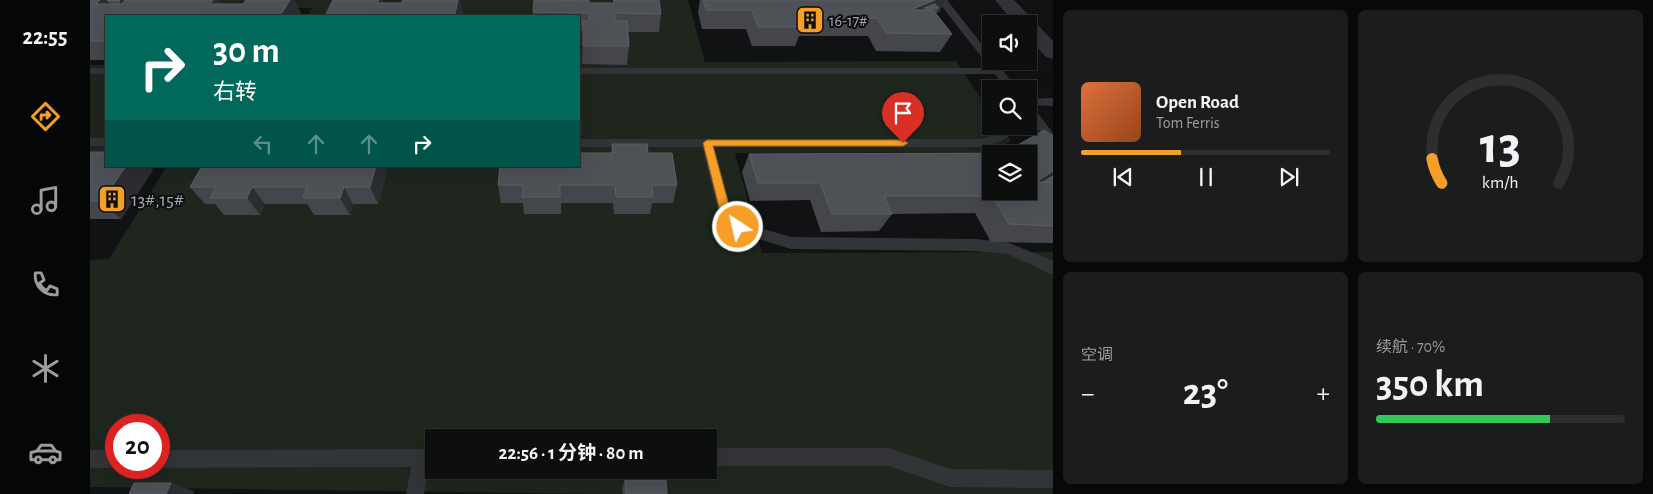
<!DOCTYPE html>
<html lang="zh">
<meta charset="utf-8">
<style>
body{margin:0;font-family:"Alegreya Sans","Noto Sans SC",sans-serif;background:#1b1c1c;color:#f1f3f6;height:100vh;display:flex;flex-direction:column;font-size:19px;white-space:nowrap}
*{box-sizing:border-box;margin:0}
p{font-size:16px;color:#9a9c9e}
.icon{flex:none;width:28px;height:28px;fill:none;stroke:currentColor;stroke-width:2;stroke-linecap:round;stroke-linejoin:round}
.map{position:relative;flex:1;overflow:hidden}
.sheet{display:flex;flex-direction:column;gap:10px;padding:10px;background:#070808;width:600px}
.sheet>*{flex:none}
.guide{position:absolute;left:15px;top:15px;width:475px;height:152px;border-radius:0px;box-shadow:0 5px 20px #0002,0 0 0 1px #2d2e2e;background:#00695c;color:#fff;overflow:hidden}
.buttons{position:absolute;left:892px;top:15px;display:grid;gap:10px}
.buttons a{display:grid;place-items:center;width:55px;height:55px;border-radius:0px;background:#0d0e0e;box-shadow:0 5px 20px #0002,0 0 0 1px #2d2e2e;font-size:25px}
.speed{position:absolute;left:15px;top:414px;display:flex;gap:10px;font-size:25px;font-weight:700;text-align:center}
.speed>*{display:grid;place-content:center;width:65px;height:65px;border-radius:50%;background:#0d0e0e;box-shadow:0 5px 20px #0002,0 0 0 1px #2d2e2e;line-height:1}
.speed .limit{border:8px solid #d22;background:#fff;color:#111}
.pin{position:absolute;display:grid;place-items:center;width:42px;height:42px;color:#fff;margin:-51px -21px;border-radius:50% 50% 50% 0;rotate:-45deg;box-shadow:0 0 5px #0007}
.pin .icon{rotate:45deg}
.me{position:absolute;width:55px;margin:-28px;rotate:325deg;stroke-linejoin:round;filter:drop-shadow(0 0 4px #0008)}
.turn{display:flex;align-items:center;gap:18px;height:105px;padding:0 25px;font-size:22px}
.turn .icon{width:65px;height:65px;stroke-width:2.5}
.turn b{display:block;font-size:35px;line-height:42px}
.lanes{display:flex;align-items:center;height:48px;padding:0 25px;background:#0003;justify-content:center;gap:25px;direction:ltr}
.lanes .off{opacity:.35}
.big{font-size:38px;font-weight:700;line-height:1.1}
.sheet .widget{flex:1;display:flex;flex-direction:column;justify-content:center;gap:8px;min-width:0;padding:0 18px;border-radius:8px;background:#1b1c1c}
.sheet .dial{align-items:center;gap:0}
.dial svg{height:130px;overflow:visible;fill:none;stroke:#2d2e2e;stroke-width:7;stroke-linecap:round;text-anchor:middle}
.dial text{fill:#f1f3f6;stroke:none}
.song{display:flex;align-items:center;gap:15px}
.cover{width:60px;height:60px;border-radius:8px;background:linear-gradient(135deg,hsl(20 70% 55%),hsl(20 70% 35%))}
.played{height:5px;border-radius:2px;background:linear-gradient(90deg,#f59e28 40%,#2d2e2e 40%)}
.keys{display:flex;justify-content:space-around;direction:ltr}
.heat{display:flex;justify-content:space-between;align-items:center;font-size:28px;direction:ltr}
.charge{height:8px;border-radius:4px;background:linear-gradient(90deg,#34c759 70%,#2d2e2e 0)}
.sheet .tiles{flex:1;display:grid;gap:10px;grid-template-columns:repeat(2,1fr)}
.trip{position:absolute;left:335px;top:429px;width:292px;height:50px;border-radius:0px;background:#0d0e0e;box-shadow:0 5px 20px #0002,0 0 0 1px #2d2e2e;font-weight:700;line-height:50px;text-align:center}
main{display:flex;flex:1;min-height:0}
.tab-bar{display:flex;flex-direction:column;width:90px;justify-content:space-around;align-items:center;background:#050606;color:#9a9c9e}
.tab-bar .icon{width:35px;height:35px}
.tab-bar .current{color:#f59e28}
.tab-bar b{font-size:22px;color:#f1f3f6}
.map>svg:first-child{display:block}
</style>
<main>
<nav class="tab-bar">
<b>22:55</b>
<svg class="icon current" aria-label="directions" viewBox="0 0 24 24"><path d="M12 3l9 9-9 9-9-9zM9 14v-3h6M13 9l2 2-2 2"/></svg>
<svg class="icon" aria-label="music" viewBox="0 0 24 24"><path d="M9 18V5l10-2v13"/><circle cx="6" cy="18" r="3"/><circle cx="16" cy="16" r="3"/></svg>
<svg class="icon" aria-label="phone" viewBox="0 0 24 24"><path d="M5 4h4l2 5-3 2q2 4 5 5l2-3 5 2v4C11 20 4 13 5 4z"/></svg>
<svg class="icon" aria-label="climate" viewBox="0 0 24 24"><path d="M12 3v18M4 7l16 10M4 17L20 7"/></svg>
<svg class="icon" aria-label="car" viewBox="0 0 24 24"><path d="M5 17H2v-5l4-1 3-4h7l3 4 3 1v5h-3M9 17h6M6 11h13"/><circle cx="7" cy="17" r="2"/><circle cx="17" cy="17" r="2"/></svg>
</nav>
<div class="map">
<svg width="963" height="494" viewBox="0 0 963 494">
<rect width="100%" height="100%" fill="#111213"/>
<g fill="#1e261e" fill-rule="evenodd">
<path d="M 68,0 L 598,0 L 615,62 L 866,61 L 901,113 L 901,126 L 911,126 L 921,141 L 900,152 L 645,153 L 672,253 L 963,252 L 963,494 L 520,494 L 0,487 L 0,260 L 19,259 L 77,166 L 489,166 L 489,16 L 218,16 L 222,8 L 58,8 ZM 26,425 L 69,425 L 69,468 L 26,468 ZM 344,438 L 619,438 L 619,470 L 344,470 Z"/>
<path d="M 0,65 L 16,65 L 16,154 L 0,155 Z"/>
</g>
<g fill="none" stroke-linecap="round" stroke-linejoin="round">
<g fill="#323438" fill-rule="evenodd">
<path d="M 847,0 L 857,0 L 901,56 L 901,61 L 906,61 L 927,89 L 916,89 L 905,74 L 489,74 L 489,68 L 900,68 Z"/>
<rect x="0" y="68" width="16" height="6"/>
<path d="M 963,98 L 963,106 L 939,105 L 939,99 Z"/>
<path d="M 939,106 L 943,107 L 963,133 L 963,145 L 959,144 L 939,117 Z"/>
<path d="M 918,126 L 933,126 L 912,141 L 891,147 L 624,147 L 642,213 L 653,223 L 701,237 L 886,239 L 919,243 L 963,261 L 963,275 L 918,254 L 886,251 L 701,249 L 643,231 L 629,215 L 612,147 L 489,147 L 489,139 L 891,139 L 904,135 Z"/>
<rect x="0" y="138" width="16" height="8"/>
<path d="M 619,448 L 799,448 L 860,469 L 963,470 L 963,488 L 860,487 L 799,466 L 619,466 Z"/>
<path d="M 344,449 L 344,467 L 338,467 L 334,494 L 316,494 L 321,467 L 69,468 L 68,468 L 69,450 Z"/>
<path d="M 0,450 L 26,450 L 27,468 L 0,468 Z"/>
</g>
<path fill="#323438" fill-rule="evenodd" d="M 905,0 L 924,0 L 963,41 L 963,59 L 956,57 L 939,38 L 939,24 L 925,24 Z"/>
</g>
<g fill="#44464b">
<path d="M 0,0 L 129,0 L 131,4 L 153,4 L 156,0 L 204,0 L 211,14 L 209,16 L 16,16 L 16,60 L 0,60 Z"/>
<path d="M 243,0 L 292,0 L 293,3 L 311,3 L 313,0 L 370,0 L 373,14 L 372,16 L 237,16 L 236,14 Z"/>
<path d="M 523,0 L 569,0 L 571,14 L 569,32 L 538,32 L 539,46 L 537,65 L 492,64 L 493,31 L 489,31 L 489,16 L 443,16 L 443,12 L 499,3 L 523,3 Z"/>
<path d="M 610,0 L 856,0 L 849,12 L 846,13 L 862,34 L 850,52 L 786,51 L 778,36 L 709,36 L 705,46 L 662,46 L 656,29 L 612,29 L 608,12 Z"/>
<path d="M 963,136 L 963,243 L 901,242 L 885,213 L 802,214 L 789,231 L 731,232 L 720,200 L 660,201 L 652,172 L 659,154 L 914,153 Z"/>
<path d="M 522,144 L 558,153 L 587,185 L 583,203 L 562,203 L 560,214 L 524,214 L 523,203 L 471,203 L 471,214 L 434,214 L 433,203 L 411,203 L 408,185 L 521,153 Z"/>
<path d="M 0,152 L 16,166 L 59,166 L 63,170 L 31,219 L 0,219 Z"/>
<path d="M 112,166 L 294,166 L 297,172 L 288,204 L 263,204 L 260,215 L 224,215 L 217,204 L 175,204 L 170,215 L 134,215 L 125,204 L 115,204 L 100,187 Z"/>
<path d="M 535,480 L 577,494 L 533,494 L 532,489 Z"/>
</g>
<g fill="#2b2d30">
<path d="M 10,0 L 17,0 L 27,14 L 23,14 L 25,16 L 16,16 L 6,4 Z"/>
<path d="M 30,0 L 57,0 L 38,14 L 29,1 Z"/>
<path d="M 123,0 L 129,0 L 137,14 L 120,4 Z"/>
<path d="M 200,0 L 204,0 L 211,14 L 209,16 L 190,16 Z"/>
<path d="M 289,0 L 292,0 L 296,14 L 287,3 Z"/>
<path d="M 368,0 L 370,0 L 373,14 L 372,16 L 365,16 L 365,14 Z"/>
<path d="M 845,0 L 856,0 L 849,12 L 846,14 L 849,8 L 834,8 L 827,21 L 821,10 Z"/>
<path d="M 36,166 L 59,166 L 63,170 L 31,219 L 12,201 Z"/>
<path d="M 286,166 L 294,166 L 297,172 L 288,204 L 280,187 Z"/>
<path d="M 963,171 L 963,178 L 939,190 L 946,182 Z"/>
<path d="M 162,187 L 175,204 L 170,215 L 157,198 Z"/>
<path d="M 254,187 L 263,204 L 260,215 L 250,198 Z"/>
<path d="M 81,483 L 104,491 L 103,494 L 76,494 Z"/>
</g>
<g fill="#4e5156" stroke="#5c5f65" fill-rule="evenodd">
<path d="M 0,0 L 10,0 L 6,4 L 32,4 L 35,0 L 123,0 L 120,4 L 153,4 L 156,0 L 200,0 L 190,16 L 111,16 L 113,14 L 23,14 L 20,16 L 16,16 L 16,20 L 14,23 L 16,23 L 16,41 L 0,41 Z"/>
<path d="M 17,0 L 30,0 L 29,1 L 18,1 Z"/>
<path d="M 243,0 L 289,0 L 287,3 L 311,3 L 313,0 L 368,0 L 365,14 L 307,14 L 307,16 L 282,16 L 283,14 L 236,14 Z"/>
<path d="M 444,0 L 499,0 L 499,3 L 524,3 L 524,0 L 569,0 L 571,14 L 525,13 L 525,21 L 537,21 L 539,46 L 493,46 L 493,21 L 499,21 L 499,13 L 443,12 Z"/>
<path d="M 613,0 L 845,0 L 821,10 L 843,10 L 862,34 L 796,33 L 787,18 L 708,18 L 712,27 L 668,27 L 662,10 L 616,10 Z"/>
<path d="M 845,4 L 849,8 L 834,8 Z"/>
<path d="M 954,130 L 963,136 L 963,171 L 946,182 L 963,182 L 963,226 L 919,224 L 902,196 L 794,196 L 802,214 L 742,214 L 730,183 L 668,183 L 659,154 L 914,153 ZM 901,154 L 939,154 L 939,191 L 901,191 Z"/>
<path d="M 522,144 L 557,144 L 558,153 L 582,153 L 587,185 L 562,185 L 563,197 L 526,197 L 525,185 L 470,185 L 470,197 L 432,197 L 433,185 L 408,185 L 410,166 L 489,166 L 489,153 L 523,153 Z"/>
<path d="M 0,152 L 16,152 L 16,166 L 36,166 L 12,201 L 0,201 Z"/>
<path d="M 112,166 L 286,166 L 280,187 L 254,187 L 250,198 L 213,198 L 217,187 L 162,187 L 157,198 L 120,198 L 126,187 L 100,187 Z"/>
<path d="M 963,176 L 963,182 L 953,182 Z"/>
<path d="M 535,480 L 576,480 L 577,494 L 536,494 Z"/>
<path d="M 44,483 L 81,483 L 76,494 L 39,494 Z"/>
</g>
<path fill="#f59e28" stroke="#9f671a" d="M 617,140 L 813,140 L 818,143 L 813,146 L 623,146 L 641,213 L 653,227 L 648,231 L 644,230 L 631,215 L 613,143 Z"/>
<defs>
<g id="building-square" transform="scale(1.4375)"><rect x="-9" y="-9" width="18" height="18" rx="4" fill="#f59e28" stroke="#0d0d0e"/><path d="M-4-6H4V6H1V3H-1V6H-4ZM-2.5-4.3h1.7v1.8h-1.7ZM.8-4.3h1.7v1.8H.8ZM-2.5-1h1.7V.8h-1.7ZM.8-1h1.7V.8H.8Z" fill="#111"/></g>
</defs>
<g fill-rule="evenodd">
<use href="#building-square" x="720" y="20"/>
<use href="#building-square" x="22" y="199"/>
</g>
<g text-anchor="middle" stroke-width="4" stroke-linejoin="round" paint-order="stroke">
<g font-size="16" fill="#a3a9b4" stroke="#0d0d0e" text-anchor="start">
<text x="739" y="26">16-17#</text>
</g>
<g font-size="19" fill="#a3a9b4" stroke="#0d0d0e" text-anchor="start">
<text x="41" y="206">13#,15#</text>
</g>
</g>
</svg>
<div class="buttons">
<a><svg class="icon" aria-label="sound" viewBox="0 0 24 24"><path d="M4 9h4l5-4v14l-5-4H4zM17 9q2 3 0 6"/></svg></a>
<a><svg class="icon" aria-label="search" viewBox="0 0 24 24"><circle cx="10" cy="10" r="6"/><path d="M15 15l6 6"/></svg></a>
<a><svg class="icon" aria-label="layers" viewBox="0 0 24 24"><path d="M12 4l9 5-9 5-9-5zM3 14l9 5 9-5"/></svg></a>
</div>
<div class="speed"><div class="limit">20</div></div>
<div class="pin" style="left:813px;top:143px;background:#d93025"><svg class="icon" aria-label="arrive" viewBox="0 0 24 24"><path d="M6 21V4h12l-3 4 3 4H6"/></svg></div>
<svg class="me" style="left:648px;top:227px" viewBox="-20 -20 40 40"><circle r="17" fill="#f59e28" stroke="#fff" stroke-width="3"/><path d="M0-11L8 9 0 5-8 9z" fill="#fff"/></svg>
<div class="trip">22:56 · 1 分钟 · 80 m</div>
<div class="guide">
<div class="turn"><svg class="icon" aria-label="right" viewBox="0 0 24 24"><path d="M7 20v-9h11M14 6l5 5-5 5"/></svg><div><b>30 m</b>右转</div></div>
<div class="lanes"><svg class="icon off" aria-label="left" viewBox="0 0 24 24"><path d="M17 20v-9H6M10 6l-5 5 5 5"/></svg><svg class="icon off" aria-label="ahead" viewBox="0 0 24 24"><path d="M12 20V5M6 11l6-6 6 6"/></svg><svg class="icon off" aria-label="ahead" viewBox="0 0 24 24"><path d="M12 20V5M6 11l6-6 6 6"/></svg><svg class="icon" aria-label="right" viewBox="0 0 24 24"><path d="M7 20v-9h11M14 6l5 5-5 5"/></svg></div>
</div>
</div>
<section class="sheet">
<div class="tiles">
<div class="widget">
<div class="song"><i class="cover"></i><div><b>Open Road</b><p>Tom Ferris</p></div></div>
<div class="played"></div>
<div class="keys"><svg class="icon" aria-label="previous" viewBox="0 0 24 24"><path d="M18 5L8 12l10 7zM5 5v14"/></svg><svg class="icon" aria-label="pause" viewBox="0 0 24 24"><path d="M8 5v14M16 5v14"/></svg><svg class="icon" aria-label="next" viewBox="0 0 24 24"><path d="M6 5l10 7-10 7zM19 5v14"/></svg></div>
</div>
<div class="widget dial"><svg viewBox="0 0 100 80">
<path d="M14 69A42 42 0 1 1 86 69"/>
<path d="M14 69A42 42 0 0 1 8 54" stroke="#f59e28"/>
<text x="50" y="56" font-size="32" font-weight="700">13</text>
<text x="50" y="72" font-size="11">km/h</text>
</svg></div>
<div class="widget"><p>空调</p>
<div class="heat"><a>−</a><b class="big">23°</b><a>+</a></div>
</div>
<div class="widget"><p>续航 · 70%</p><b class="big">350 km</b><div class="charge"></div></div>
</div>
</section>
</main>
